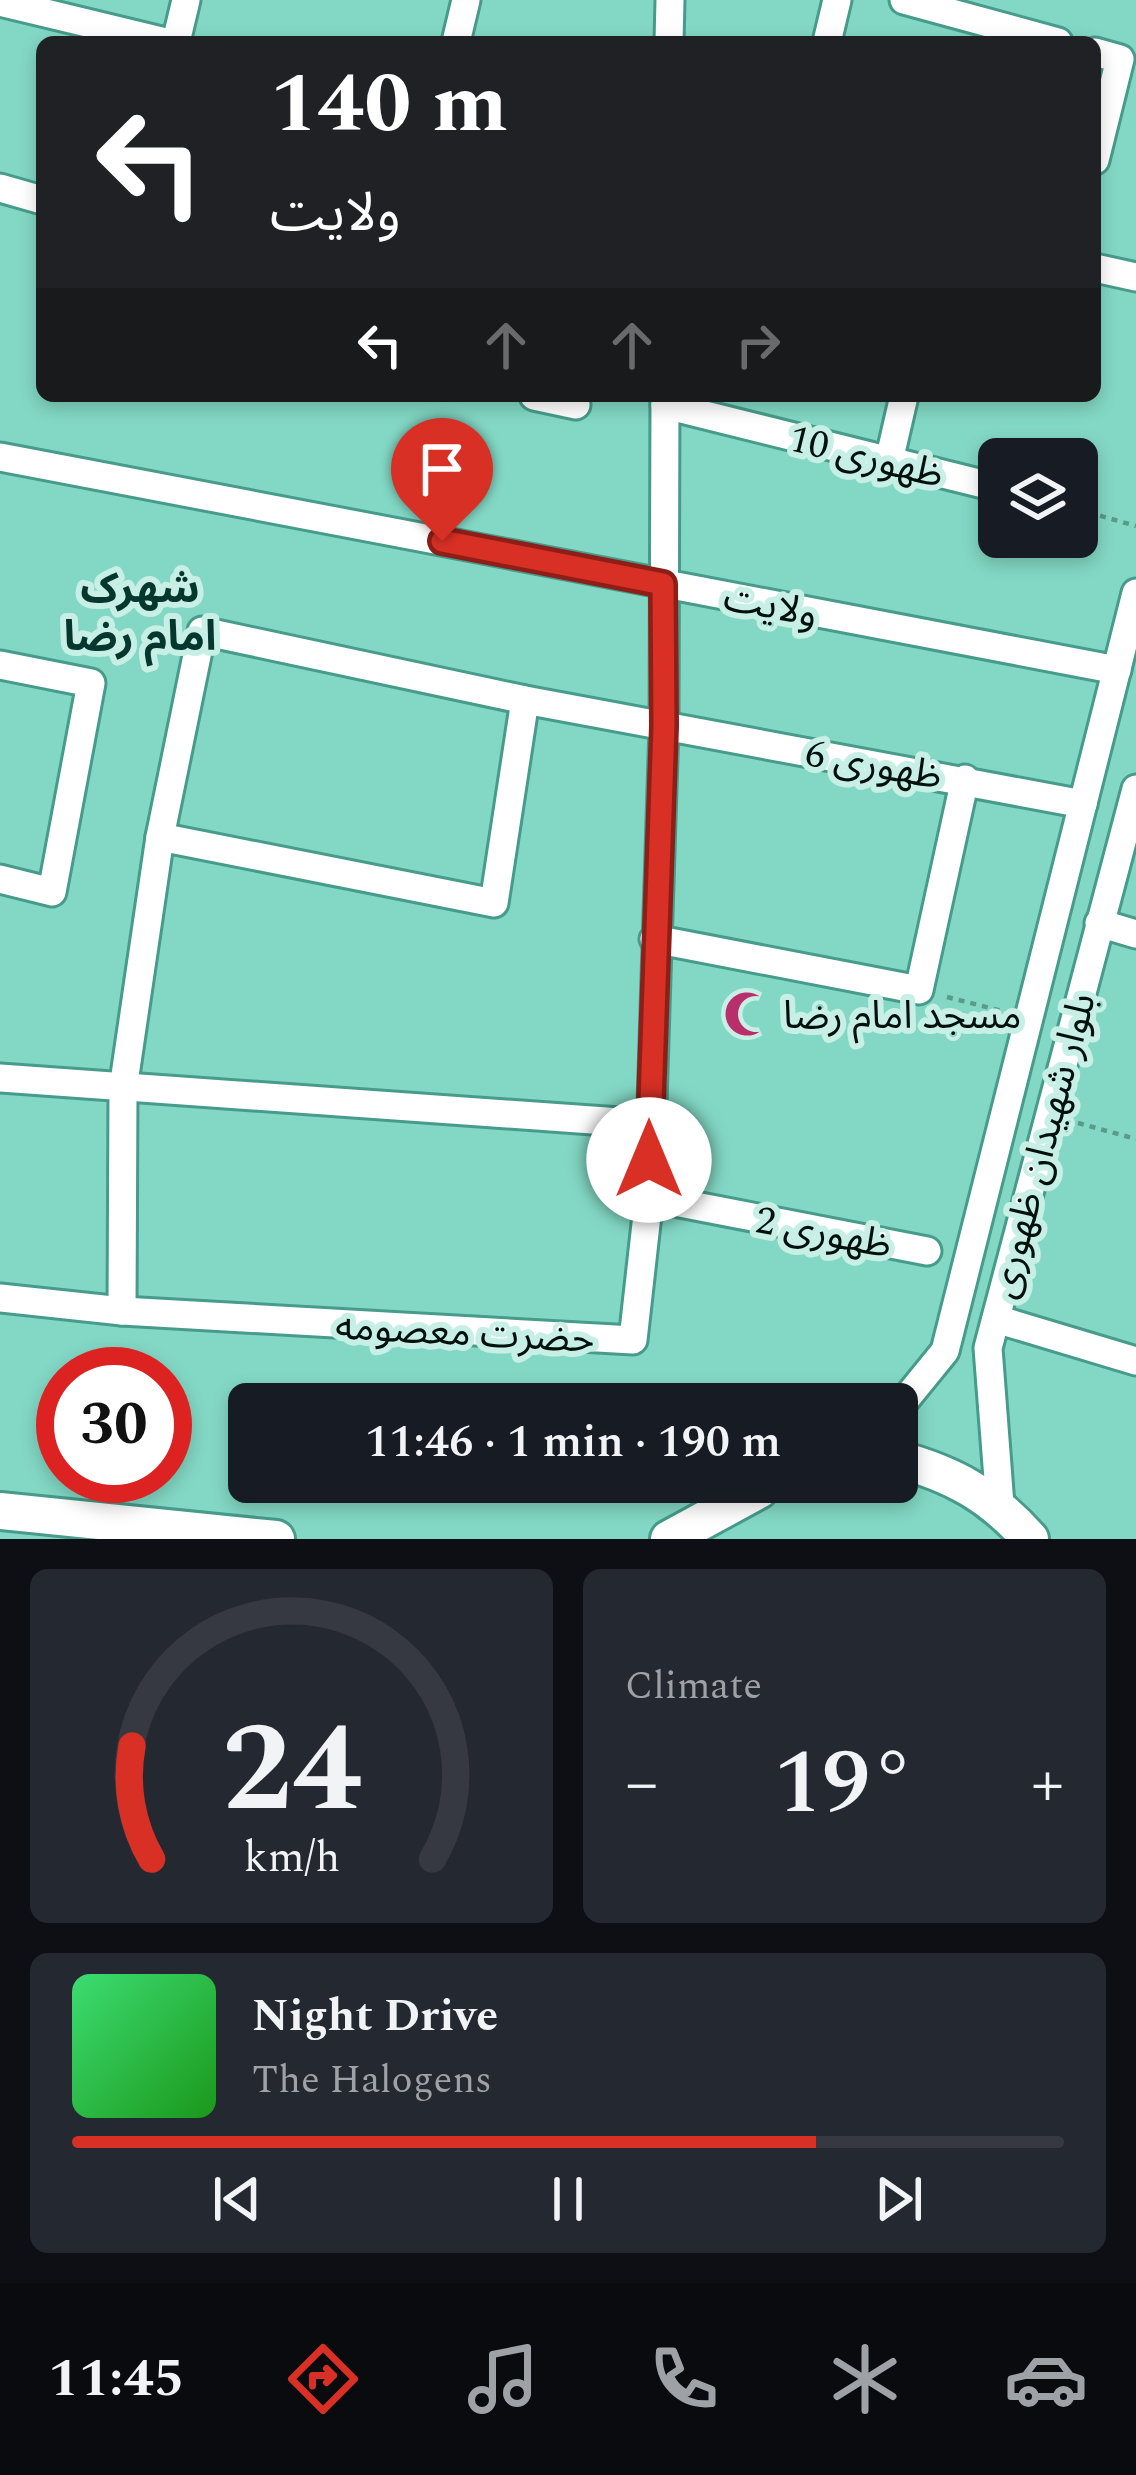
<!DOCTYPE html>
<meta charset="utf-8">
<style>
body{margin:0;font-family:Spectral,"Noto Sans Arabic",serif;background:#242831;color:#f1f3f6;height:100vh;display:flex;flex-direction:column;font-size:45px;white-space:nowrap}
*{box-sizing:border-box;margin:0}
p{font-size:39px;color:#9ea1a6}
.icon{flex:none;width:66px;height:66px;fill:none;stroke:currentColor;stroke-width:2;stroke-linecap:round;stroke-linejoin:round}
.map{position:relative;height:1539px;overflow:hidden}
.sheet{display:flex;flex-direction:column;gap:30px;padding:30px;background:#0d0f14;flex:1}
.sheet>*{flex:none}
.hud{position:absolute;left:36px;top:36px;width:1065px;height:366px;border-radius:18px;box-shadow:0 6px 18px #0003;background:#202124;color:#fff;overflow:hidden}
.tools{position:absolute;left:978px;top:438px;display:grid;gap:24px}
.tools a{display:grid;place-items:center;width:120px;height:120px;border-radius:18px;background:#171b24;box-shadow:0 6px 18px #0003;font-size:60px}
.speed{position:absolute;left:36px;top:1347px;display:flex;gap:24px;font-size:60px;font-weight:700;text-align:center}
.speed>*{display:grid;place-content:center;width:156px;height:156px;border-radius:50%;background:#171b24;box-shadow:0 6px 18px #0003;line-height:1}
.speed .limit{border:18px solid #d22;background:#fff;color:#111}
.pin{position:absolute;display:grid;place-items:center;width:102px;height:102px;color:#fff;margin:-123px -51px;border-radius:50% 50% 50% 0;rotate:-45deg;box-shadow:0 0 12px #0007}
.pin .icon{rotate:45deg}
.me{position:absolute;width:132px;margin:-66px;rotate:0deg;stroke-linejoin:round;filter:drop-shadow(0 0 9px #0008)}
.turn{display:flex;align-items:center;gap:42px;height:252px;padding:0 36px;font-size:54px}
.turn .icon{width:156px;height:156px;stroke-width:2.5}
.turn b{display:block;font-size:84px;line-height:102px}
.lanes{display:flex;align-items:center;height:114px;padding:0 36px;background:#0003;justify-content:center;gap:60px;direction:ltr}
.lanes .off{opacity:.35}
.big{font-size:90px;font-weight:600;line-height:1.1}
.sheet .widget{flex:1;display:flex;flex-direction:column;justify-content:center;gap:18px;min-width:0;padding:0 42px;border-radius:18px;background:#242831}
.sheet .dial{align-items:center;gap:0}
.dial svg{height:312px;overflow:visible;fill:none;stroke:#363941;stroke-width:7;stroke-linecap:round;text-anchor:middle}
.dial text{fill:#f1f3f6;stroke:none}
.song{display:flex;align-items:center;gap:36px}
.cover{width:144px;height:144px;border-radius:18px;background:linear-gradient(135deg,hsl(140 70% 55%),hsl(120 70% 35%))}
.played{height:12px;border-radius:6px;background:linear-gradient(90deg,#d93025 75%,#363941 75%)}
.keys{display:flex;justify-content:space-around;direction:ltr}
.heat{display:flex;justify-content:space-between;align-items:center;font-size:66px;direction:ltr}
.sheet .tiles{flex:1;display:grid;gap:30px;grid-template-columns:1fr 1fr}
.widget:last-child{grid-column:span 2}
.trip{position:absolute;left:228px;top:1383px;width:690px;height:120px;border-radius:18px;background:#171b24;box-shadow:0 6px 18px #0003;font-weight:600;line-height:120px;text-align:center}
.dock{display:flex;height:192px;justify-content:space-around;align-items:center;background:#090b0e;color:#9ea1a6}
.dock .icon{width:84px;height:84px}
.dock .current{color:#d93025}
.dock b{font-size:54px;color:#f1f3f6}
.map>svg:first-child{display:block}
</style>
<div class="map">
<svg width="1136" height="1539" viewBox="0 0 1136 1539">
<rect width="100%" height="100%" fill="#83d8c5"/>
<g fill="none" stroke-linecap="round" stroke-linejoin="round">
<g stroke="#469b8a" stroke-width="33">
<g id="minor">
<path d="M 904,0 L 1058,42"/>
<path d="M 0,2 L 166,42"/>
<path d="M 176,42 L 186,0"/>
<path d="M 456,42 L 466,0"/>
<path d="M 669,42 L 670,0"/>
<path d="M 827,42 L 837,0"/>
<path d="M 1095,52 L 1120,59 L 1095,160"/>
<path d="M 0,188 L 42,200"/>
<path d="M 1095,268 L 1136,277"/>
<path d="M 534,396 L 576,405"/>
<path d="M 665,405 L 999,488"/>
<path d="M 0,457 L 1117,670"/>
<path d="M 889,461 L 904,396"/>
<path d="M 0,665 L 91,683 L 52,892 L 0,879"/>
<path d="M 160,837 L 494,903 L 525,700"/>
<path d="M 1099,923 L 1136,934"/>
<path d="M 654,939 L 919,990 L 965,779"/>
<path d="M 0,1078 L 648,1124"/>
<path d="M 649,1197 L 927,1251"/>
<path d="M 0,1298 L 122,1311 L 633,1340 L 649,1197 L 664,726 L 665,396"/>
<path d="M 122,1311 L 123,1089 L 160,837 L 202,631 L 525,700 L 1083,804"/>
<path d="M 996,1319 L 1136,1361"/>
<path d="M 897,1410 L 945,1351 L 1136,593"/>
<path d="M 1000,1505 L 988,1348 L 1136,789"/>
</g>
</g>
<g stroke="#469b8a" stroke-width="42">
<g id="major">
<path d="M 897,1459 C 953,1474 991,1495 1030,1539"/>
<path d="M 0,1511 L 276,1539"/>
<path d="M 669,1539 L 759,1490"/>
</g>
</g>
<g stroke="#5a9a8b" stroke-width="4.5" stroke-dasharray="6 6" stroke-linecap="butt">
<path d="M 1077,509 L 1136,526"/>
<path d="M 947,997 L 1006,1012"/>
<path d="M 1078,1123 L 1136,1139"/>
</g>
<use href="#minor" stroke="#fff" stroke-width="27"/>
<use href="#major" stroke="#fff" stroke-width="36"/>
</g>
<g fill="none" stroke-linecap="round" stroke-linejoin="round">
<g stroke="#8d1f18" stroke-width="30">
<path id="route" d="M 442,541 L 663,584 L 664,726 L 649,1160"/>
</g>
<use href="#route" stroke="#d93025" stroke-width="21"/>
</g>
<defs>
<g id="mosque-bare" transform="scale(3.6)"><path d="M3.5-4.9A6 6 0 1 0 3.5 4.9A5 5 0 1 1 3.5-4.9Z" fill="#b92f6c" stroke="#c7efe5" stroke-width="2.5" paint-order="stroke"/></g>
</defs>
<g fill-rule="evenodd">
<use href="#mosque-bare" x="747" y="1014"/>
</g>
<g text-anchor="middle" stroke-width="12" stroke-linejoin="round" paint-order="stroke">
<g font-size="39" fill="#00110d" stroke="#c7efe5">
<text transform="translate(867 455) rotate(14)" y="14">ظهوری 10</text>
<text transform="translate(771 604) rotate(11)" y="14">ولایت</text>
<text transform="translate(874 763) rotate(10)" y="14">ظهوری 6</text>
<text transform="translate(1041 1145) rotate(-75)" y="14">بلوار شهیدان ظهوری</text>
<text transform="translate(824 1231) rotate(11)" y="14">ظهوری 2</text>
<text transform="translate(465 1331) rotate(3)" y="14">حضرت معصومه</text>
</g>
<g font-size="39" fill="#00110d" stroke="#c7efe5" text-anchor="start">
<text x="783" y="1028">مسجد امام رضا</text>
</g>
<g font-size="42" font-weight="bold" fill="#05372e" stroke="#c7efe5">
<text x="140" y="602">شهرک<tspan x="140" dy="48">امام رضا</tspan></text>
</g>
</g>
</svg>
<div class="tools">
<a><svg class="icon" aria-label="layers" viewBox="0 0 24 24"><path d="M12 4l9 5-9 5-9-5zM3 14l9 5 9-5"/></svg></a>
</div>
<div class="speed"><div class="limit">30</div></div>
<div class="pin" style="left:442px;top:541px;background:#d93025"><svg class="icon" aria-label="arrive" viewBox="0 0 24 24"><path d="M6 21V4h12l-3 4 3 4H6"/></svg></div>
<svg class="me" style="left:649px;top:1160px" viewBox="-20 -20 40 40"><circle r="19" fill="#fff"/><path d="M0-13L10 11 0 6-10 11z" fill="#d93025"/></svg>
<div class="trip">11:46 · 1 min · 190 m</div>
<div class="hud">
<div class="turn"><svg class="icon" aria-label="left" viewBox="0 0 24 24"><path d="M17 20v-9H6M10 6l-5 5 5 5"/></svg><div><b>140 m</b>ولایت</div></div>
<div class="lanes"><svg class="icon" aria-label="left" viewBox="0 0 24 24"><path d="M17 20v-9H6M10 6l-5 5 5 5"/></svg><svg class="icon off" aria-label="ahead" viewBox="0 0 24 24"><path d="M12 20V5M6 11l6-6 6 6"/></svg><svg class="icon off" aria-label="ahead" viewBox="0 0 24 24"><path d="M12 20V5M6 11l6-6 6 6"/></svg><svg class="icon off" aria-label="right" viewBox="0 0 24 24"><path d="M7 20v-9h11M14 6l5 5-5 5"/></svg></div>
</div>
</div>
<section class="sheet">
<div class="tiles">
<div class="widget dial"><svg viewBox="0 0 100 80">
<path d="M14 69A42 42 0 1 1 86 69"/>
<path d="M14 69A42 42 0 0 1 9 40" stroke="#d93025"/>
<text x="50" y="56" font-size="32" font-weight="700">24</text>
<text x="50" y="72" font-size="11">km/h</text>
</svg></div>
<div class="widget"><p>Climate</p>
<div class="heat"><a>−</a><b class="big">19°</b><a>+</a></div>
</div>
<div class="widget">
<div class="song"><i class="cover"></i><div><b>Night Drive</b><p>The Halogens</p></div></div>
<div class="played"></div>
<div class="keys"><svg class="icon" aria-label="previous" viewBox="0 0 24 24"><path d="M18 5L8 12l10 7zM5 5v14"/></svg><svg class="icon" aria-label="pause" viewBox="0 0 24 24"><path d="M8 5v14M16 5v14"/></svg><svg class="icon" aria-label="next" viewBox="0 0 24 24"><path d="M6 5l10 7-10 7zM19 5v14"/></svg></div>
</div>
</div>
</section>
<nav class="dock">
<b>11:45</b>
<svg class="icon current" aria-label="directions" viewBox="0 0 24 24"><path d="M12 3l9 9-9 9-9-9zM9 14v-3h6M13 9l2 2-2 2"/></svg>
<svg class="icon" aria-label="music" viewBox="0 0 24 24"><path d="M9 18V5l10-2v13"/><circle cx="6" cy="18" r="3"/><circle cx="16" cy="16" r="3"/></svg>
<svg class="icon" aria-label="phone" viewBox="0 0 24 24"><path d="M5 4h4l2 5-3 2q2 4 5 5l2-3 5 2v4C11 20 4 13 5 4z"/></svg>
<svg class="icon" aria-label="climate" viewBox="0 0 24 24"><path d="M12 3v18M4 7l16 10M4 17L20 7"/></svg>
<svg class="icon" aria-label="car" viewBox="0 0 24 24"><path d="M5 17H2v-5l4-1 3-4h7l3 4 3 1v5h-3M9 17h6M6 11h13"/><circle cx="7" cy="17" r="2"/><circle cx="17" cy="17" r="2"/></svg>
</nav>
